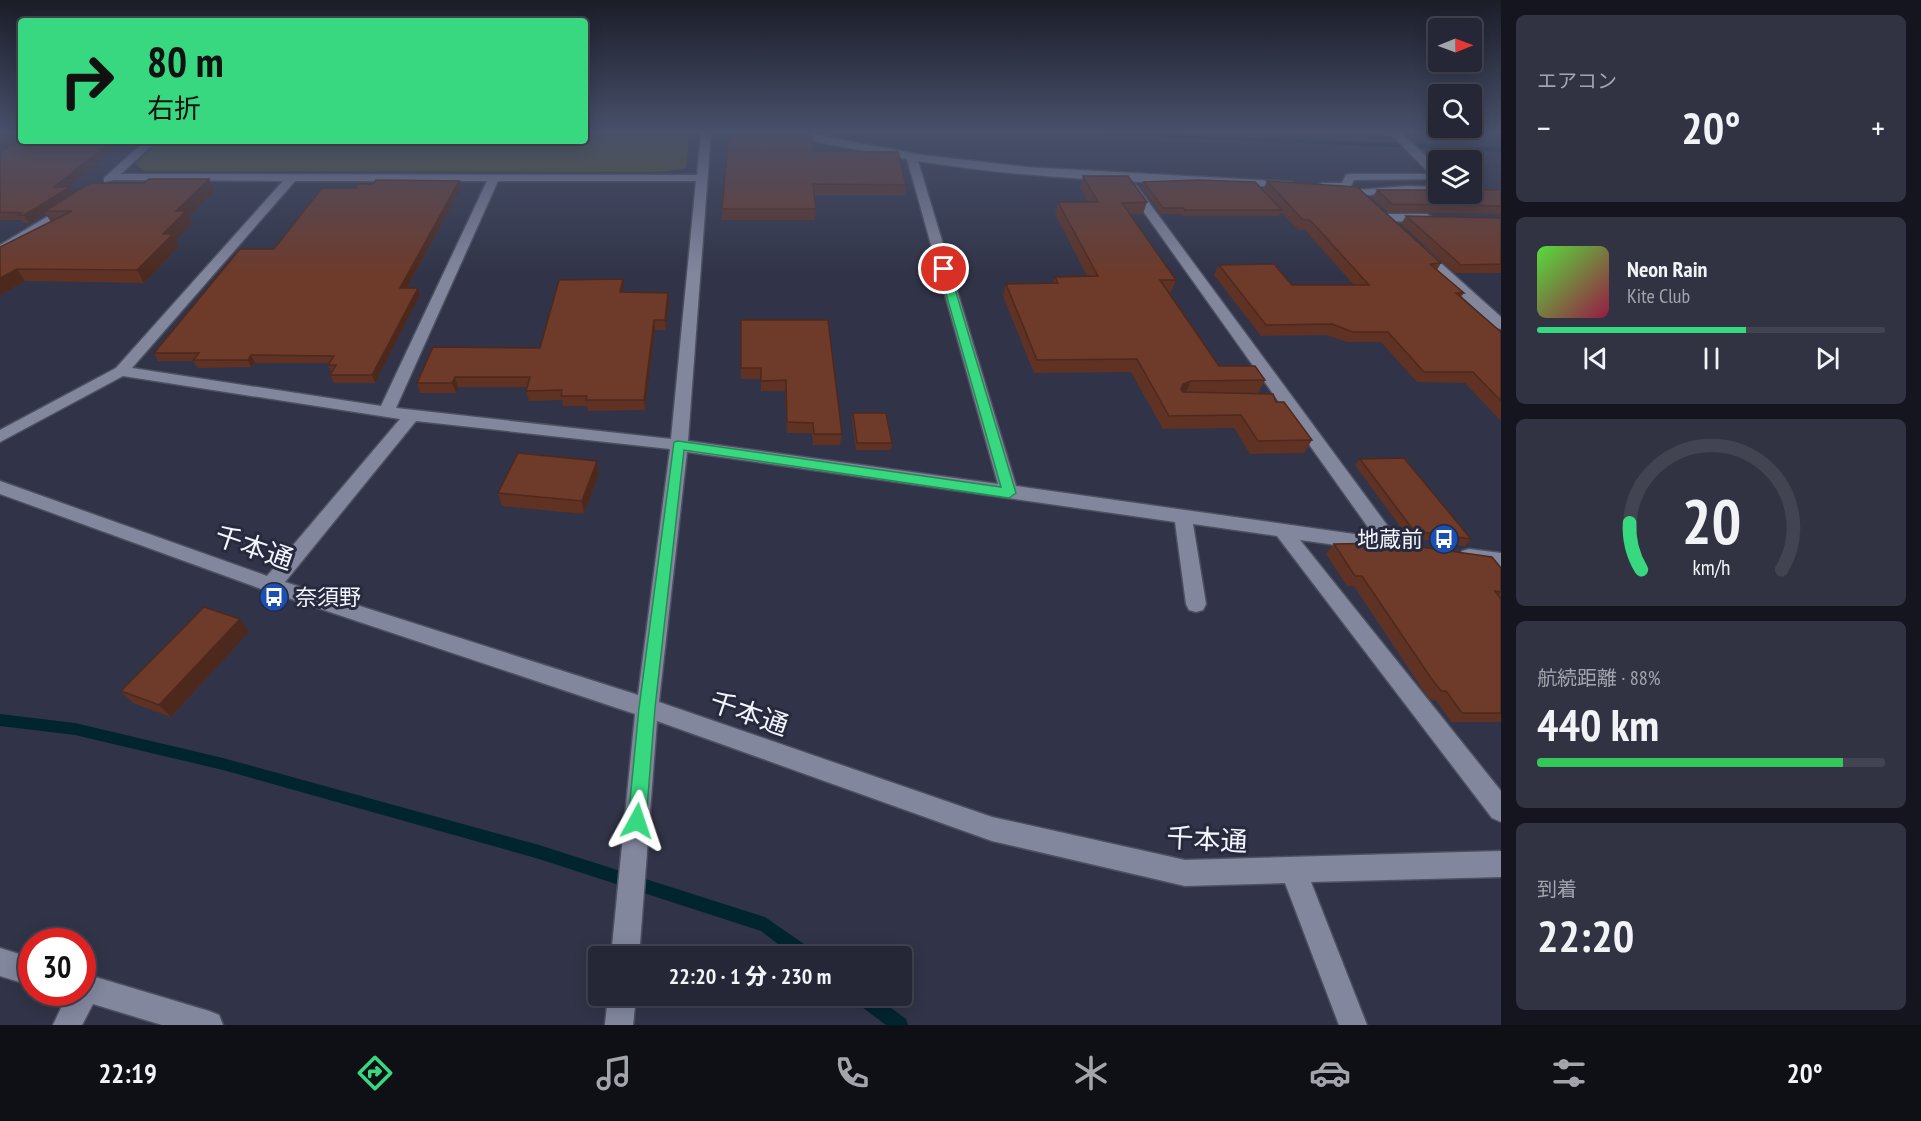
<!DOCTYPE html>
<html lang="ja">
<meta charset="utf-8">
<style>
body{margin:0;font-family:"PT Sans Narrow","Noto Sans JP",sans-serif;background:#313342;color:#f1f3f6;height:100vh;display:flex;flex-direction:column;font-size:22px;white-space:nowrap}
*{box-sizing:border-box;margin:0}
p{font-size:20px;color:#a3a5ad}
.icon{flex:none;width:33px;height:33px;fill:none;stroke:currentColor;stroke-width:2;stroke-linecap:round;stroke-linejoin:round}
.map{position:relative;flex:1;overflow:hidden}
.panel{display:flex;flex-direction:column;gap:15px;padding:15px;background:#14151e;width:420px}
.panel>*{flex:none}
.hud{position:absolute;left:18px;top:18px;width:570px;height:126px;border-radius:6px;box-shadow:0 3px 15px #0003,0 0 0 2px #424451;background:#37d880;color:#111;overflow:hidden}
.needle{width:39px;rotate:89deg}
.buttons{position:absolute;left:1428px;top:18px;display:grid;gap:12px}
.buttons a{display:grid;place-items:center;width:54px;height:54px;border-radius:6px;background:#252736;box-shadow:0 3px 15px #0003,0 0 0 2px #424451;font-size:30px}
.speed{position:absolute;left:18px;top:928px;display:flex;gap:12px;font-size:30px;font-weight:700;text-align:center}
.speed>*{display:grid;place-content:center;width:78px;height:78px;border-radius:50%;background:#252736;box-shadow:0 3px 15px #0003,0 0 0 2px #424451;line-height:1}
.speed .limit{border:9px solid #d22;background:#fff;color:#111}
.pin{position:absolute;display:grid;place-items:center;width:51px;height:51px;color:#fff;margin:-26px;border:3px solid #fff;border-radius:50%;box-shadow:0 2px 6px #0007}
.me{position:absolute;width:66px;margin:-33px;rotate:5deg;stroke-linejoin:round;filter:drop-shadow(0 0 4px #0008)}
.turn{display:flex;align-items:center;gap:21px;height:126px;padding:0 30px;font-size:27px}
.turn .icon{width:78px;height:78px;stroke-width:2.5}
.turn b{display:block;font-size:42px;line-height:51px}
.big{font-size:45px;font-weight:800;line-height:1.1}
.panel .card{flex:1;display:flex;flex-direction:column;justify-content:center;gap:9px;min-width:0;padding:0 21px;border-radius:9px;background:#313342}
.panel .dial{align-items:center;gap:0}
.dial svg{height:156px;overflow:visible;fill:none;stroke:#424451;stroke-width:7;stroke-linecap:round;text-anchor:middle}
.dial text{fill:#f1f3f6;stroke:none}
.song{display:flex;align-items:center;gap:18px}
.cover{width:72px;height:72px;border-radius:9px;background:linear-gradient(135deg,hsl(110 70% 55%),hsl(340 70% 35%))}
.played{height:6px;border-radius:3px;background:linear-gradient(90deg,#37d880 60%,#424451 60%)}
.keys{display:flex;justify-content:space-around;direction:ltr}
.heat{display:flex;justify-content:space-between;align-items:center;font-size:33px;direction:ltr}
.charge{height:9px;border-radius:4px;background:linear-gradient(90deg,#34c759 88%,#424451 0)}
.trip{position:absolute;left:588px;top:946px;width:324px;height:60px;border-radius:6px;background:#252736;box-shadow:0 3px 15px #0003,0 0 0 2px #424451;font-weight:800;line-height:60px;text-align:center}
.dock{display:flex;height:96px;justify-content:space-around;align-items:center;background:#0f1016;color:#a3a5ad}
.dock .icon{width:42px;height:42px}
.dock .on{color:#37d880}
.dock b{font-size:27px;color:#f1f3f6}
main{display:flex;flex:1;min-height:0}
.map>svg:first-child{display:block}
</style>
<main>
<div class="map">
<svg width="1501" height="1025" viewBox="0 0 1501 1025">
<rect width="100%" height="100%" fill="#313448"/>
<path fill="#535722" d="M 585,131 L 690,131 L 686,168 L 660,172 L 144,171 L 135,164 L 160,141 L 585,141 Z"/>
<path fill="#00252f" d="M 1023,131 L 1097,131 L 1501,147 L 1501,152 Z"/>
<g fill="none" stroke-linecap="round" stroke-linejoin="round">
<g fill="#00252f" fill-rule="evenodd">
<path d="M 0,714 L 75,723 L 223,758 L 539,845 L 765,917 L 814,951 L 816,957 L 795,957 L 761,931 L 539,859 L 223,770 L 75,735 L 0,726 Z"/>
<path d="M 853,996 L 875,996 L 906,1019 L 908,1025 L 886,1025 L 855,1002 Z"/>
</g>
<g stroke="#4d5060" stroke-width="3">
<g id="minor">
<path d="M 701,131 L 711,131 L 688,441 L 998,484 L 907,159 L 817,142 L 780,131 L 797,131 L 922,155 L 1026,167 L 1292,182 L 1294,184 L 1288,187 C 1165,183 1040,181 918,161 L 1016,486 L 1375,537 L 1126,187 L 1132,184 L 1136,185 L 1398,540 L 1407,542 L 1409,547 L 1407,552 L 1400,554 L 1300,540 L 1501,791 L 1501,822 L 1492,818 L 1277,536 L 1193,524 L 1206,604 L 1203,610 L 1196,612 L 1189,610 L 1186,604 L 1175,522 L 687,452 L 659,702 L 992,817 L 1185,860 L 1501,851 L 1501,877 L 1311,882 L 1367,1025 L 1339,1025 L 1285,883 L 1185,886 L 992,841 L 657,721 L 639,957 L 611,957 L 635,714 L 264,590 L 0,494 L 0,481 L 267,576 L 400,419 L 123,376 L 0,442 L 0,430 L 116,368 L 283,181 L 114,180 L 104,182 L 104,178 L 145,141 L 156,141 L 121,174 L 697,175 ZM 295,181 L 487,181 L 381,406 L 132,368 ZM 498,181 L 696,181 L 671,439 L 396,408 ZM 416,421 L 670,449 L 638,695 L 285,582 Z"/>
<path d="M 1388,131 L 1399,131 L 1438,167 L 1438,179 L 1354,180 L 1350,188 L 1346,189 L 1318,188 L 1316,186 L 1322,183 L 1342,183 L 1346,175 L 1350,174 L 1430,174 Z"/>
<path d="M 1407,186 L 1438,187 L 1438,193 L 1407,192 L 1357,196 L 1351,193 L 1357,190 Z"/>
<path d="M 70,203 L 74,204 L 74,208 L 0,254 L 0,245 Z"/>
<path d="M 1384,214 L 1427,214 L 1433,218 L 1427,222 L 1380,221 L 1378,218 Z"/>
<path d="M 1420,247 L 1424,248 L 1501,317 L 1501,329 L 1496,328 L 1416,254 L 1414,251 L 1416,248 Z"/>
<path d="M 1469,549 L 1501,553 L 1501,567 L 1462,561 L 1460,556 L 1462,551 Z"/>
<path d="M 0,948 L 32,958 L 32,986 L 0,976 Z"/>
<path d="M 82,973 L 209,1011 L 219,1015 L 223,1025 L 162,1025 L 93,1004 L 82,1025 L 53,1025 L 68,993 L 82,993 Z"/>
<path d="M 608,996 L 636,996 L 633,1025 L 605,1025 Z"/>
</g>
</g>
<use href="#minor" fill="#83879e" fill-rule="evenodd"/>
</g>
<g fill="#5f3224">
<path d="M 0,131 L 21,131 L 21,137 L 20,136 L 0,149 Z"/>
<path d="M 21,141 L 125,141 L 68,187 L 70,187 L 74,193 L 144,183 L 209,179 L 215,190 L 189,216 L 192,223 L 176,240 L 179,246 L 144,283 L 25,281 L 0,295 L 0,247 L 51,222 L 45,213 L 29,223 L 24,223 L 22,220 L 0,220 L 0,152 Z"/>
<path d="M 813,151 L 906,185 L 905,195 L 814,195 L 816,209 L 815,220 L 722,220 L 722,209 Z"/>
<path d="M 1083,176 L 1147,202 L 1143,214 L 1130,214 L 1176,280 L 1171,292 L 1169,292 L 1219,366 L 1265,380 L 1258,393 L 1228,393 L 1276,402 L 1312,440 L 1304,453 L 1250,454 L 1234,428 L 1163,429 L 1131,372 L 1034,373 L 1003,296 L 1006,284 L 1053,283 L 1055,277 L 1087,276 L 1055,214 L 1058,202 L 1088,202 L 1080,188 Z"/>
<path d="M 1267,181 L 1441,263 L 1437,270 L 1464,293 L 1461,297 L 1501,332 L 1501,421 L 1465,383 L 1417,382 L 1381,342 L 1347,342 L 1326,335 L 1261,336 L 1214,275 L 1219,265 L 1292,285 L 1354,285 L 1305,230 L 1298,230 L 1281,212 L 1279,216 L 1183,216 L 1181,214 L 1161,214 L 1142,188 L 1144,182 L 1263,190 Z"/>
<path d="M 373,184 L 461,188 L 407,288 L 418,288 L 420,295 L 375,383 L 334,383 L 330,375 L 332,373 L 328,365 L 329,363 L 255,363 L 251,367 L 198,368 L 193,361 L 158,361 L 154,353 L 274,249 L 356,188 Z"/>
<path d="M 1377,190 L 1501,190 L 1501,214 L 1388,212 L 1372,198 Z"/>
<path d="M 1406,216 L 1501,218 L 1501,273 L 1455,273 L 1401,224 Z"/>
<path d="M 623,279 L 624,288 L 623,292 L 668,293 L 669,303 L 666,330 L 655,330 L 645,410 L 588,411 L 587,406 L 563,406 L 562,400 L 529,401 L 526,391 L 527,387 L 458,387 L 456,393 L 420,393 L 417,383 L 540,348 Z"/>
<path d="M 741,320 L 842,434 L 840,445 L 813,445 L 812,433 L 787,433 L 785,391 L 761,391 L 761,379 L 741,379 Z"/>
<path d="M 853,413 L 892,443 L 891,450 L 856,450 L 852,420 Z"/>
<path d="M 1360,459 L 1471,539 L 1465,546 L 1408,537 L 1355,465 Z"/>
<path d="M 599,474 L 584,514 L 502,506 L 498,493 Z"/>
<path d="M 1334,544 L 1501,568 L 1501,722 L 1451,722 L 1436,700 L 1431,700 L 1421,687 L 1354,586 L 1347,586 L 1326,554 Z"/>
<path d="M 249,632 L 171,717 L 133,703 L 121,691 Z"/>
</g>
<g fill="#4d291d">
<path d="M 12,131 L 17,131 L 20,136 L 0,149 L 0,139 Z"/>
<path d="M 112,141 L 125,141 L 59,194 L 70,187 L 74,194 L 45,211 L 45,213 L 29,223 L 24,215 L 54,187 Z"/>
<path d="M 209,179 L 215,190 L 189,216 L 192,223 L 176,240 L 179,246 L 144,283 L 137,270 L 163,234 L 176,211 Z"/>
<path d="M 459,181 L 461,188 L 403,295 L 400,288 Z"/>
<path d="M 17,269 L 25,281 L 0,295 L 0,278 Z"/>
<path d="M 623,279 L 624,288 L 621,302 L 620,292 Z"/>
<path d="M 418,288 L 420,295 L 375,383 L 372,375 Z"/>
<path d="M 668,293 L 669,303 L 666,330 L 665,320 Z"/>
<path d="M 654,320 L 655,330 L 645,410 L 644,400 Z"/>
<path d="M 251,355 L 255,363 L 251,367 L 248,360 Z"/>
<path d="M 455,377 L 458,387 L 456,393 L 452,383 Z"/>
<path d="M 1191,381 L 1185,394 L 1177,397 L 1183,384 Z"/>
<path d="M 597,461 L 599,474 L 584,514 L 582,501 Z"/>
<path d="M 240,619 L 249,632 L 171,717 L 159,705 Z"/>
</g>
<g fill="#6e3a2a" stroke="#4d291d" stroke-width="1.5">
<path d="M 0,131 L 12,131 L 0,139 Z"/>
<path d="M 729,131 L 811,132 L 813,151 L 898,152 L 906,185 L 813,184 L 816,209 L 722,209 Z"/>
<path d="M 21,139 L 21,141 L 112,141 L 54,187 L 70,187 L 24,215 L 19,215 L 22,213 L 0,212 L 0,152 Z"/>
<path d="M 1083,176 L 1128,176 L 1147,202 L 1122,203 L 1176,280 L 1160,280 L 1219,366 L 1255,366 L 1265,380 L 1191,381 L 1183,384 L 1181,389 L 1183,392 L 1273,394 L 1276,402 L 1284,402 L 1312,440 L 1258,441 L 1241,415 L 1169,416 L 1137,359 L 1037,360 L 1006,284 L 1058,283 L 1055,277 L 1098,276 L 1058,202 L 1098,202 Z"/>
<path d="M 149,179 L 209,179 L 176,211 L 186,211 L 163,234 L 173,234 L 137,270 L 17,269 L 0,278 L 0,247 L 72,211 L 45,211 L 90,183 L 144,183 Z"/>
<path d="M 376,180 L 459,181 L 400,288 L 418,288 L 372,375 L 330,375 L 336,365 L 328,365 L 334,356 L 251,355 L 248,360 L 193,360 L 199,353 L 154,353 L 240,249 L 274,249 L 322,188 L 356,188 L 358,184 L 373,184 Z"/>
<path d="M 1198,180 L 1255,182 L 1282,210 L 1185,210 L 1183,208 L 1163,208 L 1144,182 Z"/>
<path d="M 1267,181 L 1357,187 L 1441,263 L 1430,264 L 1464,293 L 1456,293 L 1501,332 L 1501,401 L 1473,372 L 1424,372 L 1388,332 L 1353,332 L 1332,324 L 1266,325 L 1219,265 L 1274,264 L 1292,285 L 1369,285 L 1310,220 L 1303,220 Z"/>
<path d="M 1377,190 L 1438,190 L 1438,194 L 1472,194 L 1472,190 L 1501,190 L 1501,206 L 1392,204 Z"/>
<path d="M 1406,216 L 1501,218 L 1501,264 L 1461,265 Z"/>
<path d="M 623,279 L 620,292 L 668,293 L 665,320 L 654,320 L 644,400 L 586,400 L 587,396 L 561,396 L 562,390 L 526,391 L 530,377 L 455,377 L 452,383 L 417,383 L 433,347 L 540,348 L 559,280 Z"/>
<path d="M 741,320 L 828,320 L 842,434 L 814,434 L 813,423 L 787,422 L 786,380 L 761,381 L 761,368 L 741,368 Z"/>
<path d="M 853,413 L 886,413 L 892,443 L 857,443 Z"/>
<path d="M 518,453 L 597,461 L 582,501 L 498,493 Z"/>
<path d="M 1404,458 L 1471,539 L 1414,531 L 1360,459 Z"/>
<path d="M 1392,543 L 1492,557 L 1501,568 L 1501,592 L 1495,591 L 1501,599 L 1501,713 L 1462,713 L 1446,691 L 1441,691 L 1431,678 L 1362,576 L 1355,576 L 1334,544 Z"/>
<path d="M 204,607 L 240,619 L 159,705 L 121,691 Z"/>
</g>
<linearGradient id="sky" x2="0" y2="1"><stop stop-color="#1b1d28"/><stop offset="0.48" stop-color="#48506a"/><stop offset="1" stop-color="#48506a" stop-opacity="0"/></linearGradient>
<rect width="1501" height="275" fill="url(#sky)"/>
<path fill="#37d880" stroke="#248c53" stroke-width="1.5" d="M 944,266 L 949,269 L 1016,493 L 1009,498 L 684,450 L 655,708 L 646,821 L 644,828 L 637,830 L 631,828 L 628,821 L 639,708 L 674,442 L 678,441 L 1001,487 L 939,269 Z"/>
<defs>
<g id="bus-disc" transform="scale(1.5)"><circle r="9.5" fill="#1a4fb4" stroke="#272a3d"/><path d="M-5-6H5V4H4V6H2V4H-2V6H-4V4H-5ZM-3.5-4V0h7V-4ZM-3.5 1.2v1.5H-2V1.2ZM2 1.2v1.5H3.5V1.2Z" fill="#fff"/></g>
</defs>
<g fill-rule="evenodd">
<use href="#bus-disc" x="1444" y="539"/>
<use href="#bus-disc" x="274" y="597"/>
</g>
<g text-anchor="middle" stroke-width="6" stroke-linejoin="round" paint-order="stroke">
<g font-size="22" fill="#f2f4fe" stroke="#272a3d" text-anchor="end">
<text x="1423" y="547">地蔵前</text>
<text x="295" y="605" text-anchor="start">奈須野</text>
</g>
<g font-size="27" fill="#f2f4fe" stroke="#272a3d">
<text transform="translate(254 548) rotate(19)" y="9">千本通</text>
<text transform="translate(749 714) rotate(19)" y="9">千本通</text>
<text transform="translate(1207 840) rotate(3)" y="9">千本通</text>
</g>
</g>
</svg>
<div class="buttons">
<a><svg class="needle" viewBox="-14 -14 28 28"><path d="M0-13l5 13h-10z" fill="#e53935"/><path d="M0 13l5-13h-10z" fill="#a3a5ad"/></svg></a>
<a><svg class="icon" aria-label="search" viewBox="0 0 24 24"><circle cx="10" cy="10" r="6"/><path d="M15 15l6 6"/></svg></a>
<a><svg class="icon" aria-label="layers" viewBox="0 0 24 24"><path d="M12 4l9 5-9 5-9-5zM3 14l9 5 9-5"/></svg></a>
</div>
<div class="speed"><div class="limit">30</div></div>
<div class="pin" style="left:944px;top:269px;background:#d93025"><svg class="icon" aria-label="arrive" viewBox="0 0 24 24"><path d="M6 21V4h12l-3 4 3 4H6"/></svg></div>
<svg class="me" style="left:637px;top:821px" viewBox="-20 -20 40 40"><path d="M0-17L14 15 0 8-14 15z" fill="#37d880" stroke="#fff" stroke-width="4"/></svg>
<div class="trip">22:20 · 1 分 · 230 m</div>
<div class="hud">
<div class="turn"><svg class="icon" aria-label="right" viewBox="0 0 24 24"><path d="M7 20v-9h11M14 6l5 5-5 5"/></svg><div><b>80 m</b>右折</div></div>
</div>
</div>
<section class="panel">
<div class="card"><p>エアコン</p>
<div class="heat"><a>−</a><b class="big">20°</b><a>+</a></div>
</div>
<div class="card">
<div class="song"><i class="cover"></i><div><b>Neon Rain</b><p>Kite Club</p></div></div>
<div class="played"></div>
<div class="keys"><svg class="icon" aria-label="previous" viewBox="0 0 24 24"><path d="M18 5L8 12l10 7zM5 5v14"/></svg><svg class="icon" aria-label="pause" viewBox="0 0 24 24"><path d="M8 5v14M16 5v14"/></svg><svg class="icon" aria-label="next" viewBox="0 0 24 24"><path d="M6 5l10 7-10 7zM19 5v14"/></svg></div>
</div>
<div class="card dial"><svg viewBox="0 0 100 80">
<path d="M14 69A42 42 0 1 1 86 69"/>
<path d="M14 69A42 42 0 0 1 8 45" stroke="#37d880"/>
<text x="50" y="56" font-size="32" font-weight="700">20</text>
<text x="50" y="72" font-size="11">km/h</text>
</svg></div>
<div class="card"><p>航続距離 · 88%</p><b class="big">440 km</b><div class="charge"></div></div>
<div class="card"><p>到着</p><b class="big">22:20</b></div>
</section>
</main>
<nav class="dock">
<b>22:19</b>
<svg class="icon on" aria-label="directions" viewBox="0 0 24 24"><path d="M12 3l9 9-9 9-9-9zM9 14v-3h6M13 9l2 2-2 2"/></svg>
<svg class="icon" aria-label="music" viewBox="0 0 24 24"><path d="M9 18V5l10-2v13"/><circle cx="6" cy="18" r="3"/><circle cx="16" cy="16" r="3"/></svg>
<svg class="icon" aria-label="phone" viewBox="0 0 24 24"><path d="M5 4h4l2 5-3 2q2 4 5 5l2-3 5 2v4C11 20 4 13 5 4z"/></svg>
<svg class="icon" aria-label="climate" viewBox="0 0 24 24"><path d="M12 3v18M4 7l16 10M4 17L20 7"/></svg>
<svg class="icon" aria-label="car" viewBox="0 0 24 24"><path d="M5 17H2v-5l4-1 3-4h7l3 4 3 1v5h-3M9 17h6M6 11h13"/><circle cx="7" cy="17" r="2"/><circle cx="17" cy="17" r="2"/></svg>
<svg class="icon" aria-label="filters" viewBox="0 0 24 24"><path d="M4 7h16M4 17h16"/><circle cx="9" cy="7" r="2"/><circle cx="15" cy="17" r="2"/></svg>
<b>20°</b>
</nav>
